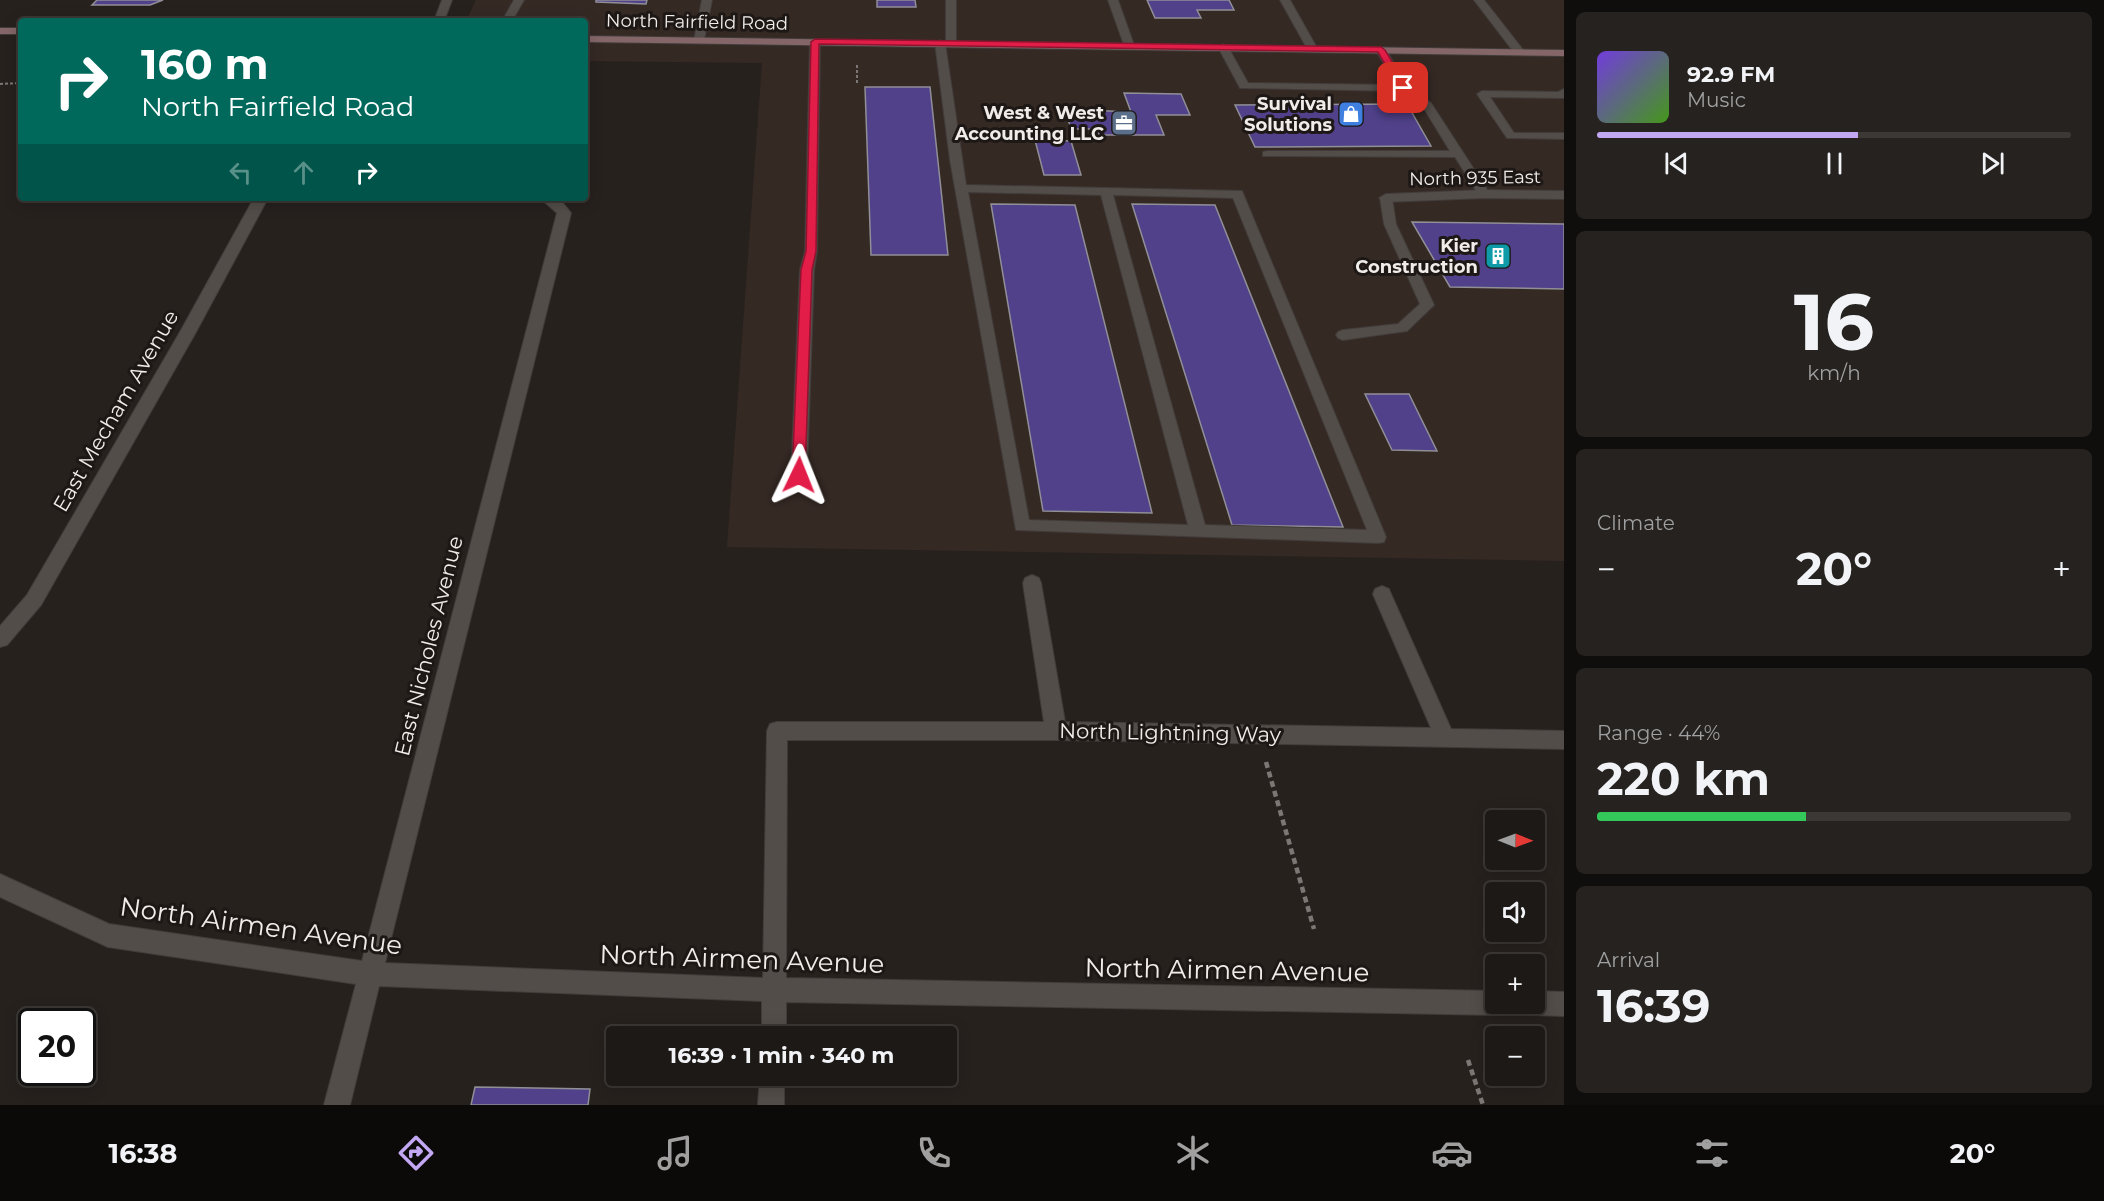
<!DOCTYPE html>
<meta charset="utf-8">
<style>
body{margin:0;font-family:Montserrat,sans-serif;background:#25221f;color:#f1f3f6;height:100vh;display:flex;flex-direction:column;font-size:22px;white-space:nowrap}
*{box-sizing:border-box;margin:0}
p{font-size:20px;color:#a0a0a1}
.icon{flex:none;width:33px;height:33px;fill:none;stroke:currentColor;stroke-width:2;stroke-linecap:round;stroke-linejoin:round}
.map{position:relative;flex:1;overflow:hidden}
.drawer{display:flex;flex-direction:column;gap:12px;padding:12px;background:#100e0c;width:540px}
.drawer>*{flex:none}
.guide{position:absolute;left:18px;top:18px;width:570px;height:183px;border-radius:6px;box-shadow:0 3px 15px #0003,0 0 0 2px #3b3835;background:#00695c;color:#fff;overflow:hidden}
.needle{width:39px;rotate:91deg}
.tools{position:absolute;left:1485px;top:810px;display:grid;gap:12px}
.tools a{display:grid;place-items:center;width:60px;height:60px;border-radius:6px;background:#1d1916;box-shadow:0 3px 15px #0003,0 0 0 2px #3b3835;font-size:30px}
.speed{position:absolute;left:18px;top:1008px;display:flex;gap:12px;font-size:30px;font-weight:700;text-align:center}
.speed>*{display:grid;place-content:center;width:78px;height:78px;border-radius:50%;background:#1d1916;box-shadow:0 3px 15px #0003,0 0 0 2px #3b3835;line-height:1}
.speed .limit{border:3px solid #111;border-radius:9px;background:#fff;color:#111}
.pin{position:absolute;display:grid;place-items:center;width:51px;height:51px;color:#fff;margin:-26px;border-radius:12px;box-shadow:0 3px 9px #0006}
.me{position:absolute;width:66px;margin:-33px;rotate:2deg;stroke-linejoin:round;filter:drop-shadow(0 0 4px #0008)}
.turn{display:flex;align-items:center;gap:21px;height:126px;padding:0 24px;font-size:27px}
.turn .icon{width:78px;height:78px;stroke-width:2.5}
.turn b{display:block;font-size:42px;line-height:51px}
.lanes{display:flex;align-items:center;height:57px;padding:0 24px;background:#0003;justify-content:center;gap:30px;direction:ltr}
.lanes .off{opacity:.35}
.big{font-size:45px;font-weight:700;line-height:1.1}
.drawer .tile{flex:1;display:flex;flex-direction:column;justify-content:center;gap:9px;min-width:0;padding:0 21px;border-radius:9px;background:#25221f}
.drawer .dial{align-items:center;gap:0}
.dial b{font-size:78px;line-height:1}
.song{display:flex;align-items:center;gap:18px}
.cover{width:72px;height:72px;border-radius:9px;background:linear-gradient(135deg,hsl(260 70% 55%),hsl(100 70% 35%))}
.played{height:6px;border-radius:3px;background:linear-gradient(90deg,#c2a7f2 55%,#3b3835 55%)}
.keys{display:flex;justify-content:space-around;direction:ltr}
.heat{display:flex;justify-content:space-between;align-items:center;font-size:33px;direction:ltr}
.charge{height:9px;border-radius:4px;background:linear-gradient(90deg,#34c759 44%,#3b3835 0)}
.trip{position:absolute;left:606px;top:1026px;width:351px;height:60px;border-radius:6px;background:#1d1916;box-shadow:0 3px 15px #0003,0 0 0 2px #3b3835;font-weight:700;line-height:60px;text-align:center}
.tab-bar{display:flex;height:96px;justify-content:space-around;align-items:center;background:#0c0a09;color:#a0a0a1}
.tab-bar .icon{width:42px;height:42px}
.tab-bar .current{color:#c2a7f2}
.tab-bar b{font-size:27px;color:#f1f3f6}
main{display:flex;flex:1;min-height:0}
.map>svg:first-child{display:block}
</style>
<main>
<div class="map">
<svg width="1564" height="1105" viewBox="0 0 1564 1105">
<rect width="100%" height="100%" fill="#27211e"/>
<path fill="#352924" d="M 476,0 L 1564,0 L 1564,561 L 727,547 L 762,63 L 585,61 L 585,21 L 466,21 Z"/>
<g fill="#50418a" stroke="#908f96" stroke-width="1.5">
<path d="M 97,0 L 163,0 L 150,5 L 92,5 Z"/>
<path d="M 596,0 L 647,0 L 646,4 L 596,2 Z"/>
<path d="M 877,0 L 915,0 L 916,7 L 877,7 Z"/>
<path d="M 1147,0 L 1229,0 L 1234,10 L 1197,10 L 1201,18 L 1155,18 Z"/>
<path d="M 865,87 L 930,87 L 948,255 L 871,255 Z"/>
<path d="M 1124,93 L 1181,94 L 1190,115 L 1156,115 L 1164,135 L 1099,135 L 1097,129 L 1071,129 L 1065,109 L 1131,112 Z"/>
<path d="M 1407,104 L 1431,146 L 1255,147 L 1235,105 Z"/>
<path d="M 1035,140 L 1071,141 L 1081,175 L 1044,175 Z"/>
<path d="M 991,204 L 1075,205 L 1152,513 L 1043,511 Z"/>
<path d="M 1132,204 L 1215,205 L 1343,527 L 1232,525 Z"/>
<path d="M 1412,222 L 1564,224 L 1564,289 L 1450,287 Z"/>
<path d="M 1365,394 L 1409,394 L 1437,451 L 1392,450 Z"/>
<path d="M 475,1087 L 590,1089 L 588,1105 L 471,1105 Z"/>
</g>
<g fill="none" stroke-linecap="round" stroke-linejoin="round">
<g stroke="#413c3a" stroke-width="2">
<g id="lane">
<path d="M 442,0 L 452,0 L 444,21 L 434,21 Z"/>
<path d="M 514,0 L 524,0 L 512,21 L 502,21 Z"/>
<path d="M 702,0 L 712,0 L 704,40 L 699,43 L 694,40 Z"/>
<path d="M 946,0 L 956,0 L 956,44 L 951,47 L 946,44 Z"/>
<path d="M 1108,0 L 1118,0 L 1134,45 L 1133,47 L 1124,45 Z"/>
<path d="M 1280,0 L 1290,0 L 1317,48 L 1316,50 L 1308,50 Z"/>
<path d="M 1474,0 L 1484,0 L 1524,51 L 1524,55 L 1516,55 Z"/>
<path d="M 815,39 L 820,42 L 817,251 L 814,270 L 807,475 L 804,479 L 794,479 L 791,475 L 800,270 L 805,251 L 810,42 Z"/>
<path d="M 940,40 L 945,43 L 966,185 L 1242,191 L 1386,537 L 1384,542 L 1378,543 L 1016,530 L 950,160 L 935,43 ZM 968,192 L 1101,195 L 1188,525 L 1029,520 ZM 1113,195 L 1233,198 L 1367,530 L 1205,525 Z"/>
<path d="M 1223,44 L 1228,47 L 1248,83 L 1396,85 L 1376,50 L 1385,48 L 1407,86 L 1431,103 L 1490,194 L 1484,198 L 1480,197 L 1455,157 L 1263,156 L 1263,152 L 1267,151 L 1450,151 L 1423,107 L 1400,91 L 1240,88 L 1218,47 Z"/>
<path d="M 1564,89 L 1564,98 L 1561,98 L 1490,97 L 1514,133 L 1564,133 L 1564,139 L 1507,138 L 1477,94 L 1482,91 L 1558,92 Z"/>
<path d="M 1386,194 L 1392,198 L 1396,224 L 1434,305 L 1407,331 L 1343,340 L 1338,338 L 1336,335 L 1338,332 L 1343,330 L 1398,324 L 1420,304 L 1384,224 L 1380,198 Z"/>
</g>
</g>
<g stroke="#413c3a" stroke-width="2">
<g id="street">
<path d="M 1484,190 L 1564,191 L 1564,199 L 1484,198 L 1386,202 L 1379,198 L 1386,194 Z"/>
<path d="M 254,198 L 268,198 L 196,332 L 41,605 L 7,645 L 0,647 L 0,626 L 27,595 L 180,332 Z"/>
<path d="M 540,198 L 559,198 L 571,213 L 385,963 L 763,978 L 767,731 L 770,724 L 777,722 L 1044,722 L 1023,583 L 1025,578 L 1032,575 L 1039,578 L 1041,583 L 1065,722 L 1431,728 L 1373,594 L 1375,589 L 1382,586 L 1389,589 L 1391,594 L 1451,729 L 1564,731 L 1564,749 L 1056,740 L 787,740 L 786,978 L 1496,991 L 1496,1004 L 1508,1004 L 1504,1011 L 1496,1015 L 786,1002 L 786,1036 L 762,1036 L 762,1001 L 379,986 L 350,1105 L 324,1105 L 356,984 L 108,947 L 0,897 L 0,874 L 109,924 L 362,961 L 557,213 Z"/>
<path d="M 1534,991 L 1564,992 L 1564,1016 L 1534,1015 L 1526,1011 L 1522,1004 L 1534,1004 Z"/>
<path d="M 760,1076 L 784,1076 L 784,1105 L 758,1105 Z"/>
</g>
</g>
<g stroke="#413c3a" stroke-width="2">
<g id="secondary">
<rect x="0" y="28" width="21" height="6"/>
<path d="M 585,36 L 1564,50 L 1564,56 L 585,42 Z"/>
</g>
</g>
<g stroke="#7c7674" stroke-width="2" stroke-dasharray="3 2" stroke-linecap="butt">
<path d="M 857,65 L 857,85"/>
<path d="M 0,84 L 21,83"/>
</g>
<g stroke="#7c7674" stroke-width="4.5" stroke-dasharray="6 4" stroke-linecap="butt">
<path d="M 1266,762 L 1314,929"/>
<path d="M 1468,1060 L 1483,1105"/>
</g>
<use href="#lane" fill="#534d49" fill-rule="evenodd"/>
<use href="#street" fill="#534d49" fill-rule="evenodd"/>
<use href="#secondary" fill="#846668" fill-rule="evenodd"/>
</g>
<path fill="#e11d48" stroke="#92132f" stroke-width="1.5" d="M 815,39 L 1381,47 L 1385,50 L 1408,88 L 1400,90 L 1378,52 L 819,44 L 816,251 L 812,270 L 805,475 L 799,480 L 792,475 L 801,270 L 806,251 L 811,42 Z"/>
<defs>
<g id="shop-square" transform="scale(1.35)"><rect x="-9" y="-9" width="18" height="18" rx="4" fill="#3f7fe0" stroke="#1d1815"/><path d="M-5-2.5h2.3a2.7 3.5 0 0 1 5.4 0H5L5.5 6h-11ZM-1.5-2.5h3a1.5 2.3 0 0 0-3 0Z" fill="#fff"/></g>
<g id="office-square" transform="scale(1.35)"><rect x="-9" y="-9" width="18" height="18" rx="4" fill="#5c6f8a" stroke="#1d1815"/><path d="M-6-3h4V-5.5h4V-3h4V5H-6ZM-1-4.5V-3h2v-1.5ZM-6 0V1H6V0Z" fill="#fff"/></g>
<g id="building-square" transform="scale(1.35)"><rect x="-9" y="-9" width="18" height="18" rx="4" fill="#0f9aa8" stroke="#1d1815"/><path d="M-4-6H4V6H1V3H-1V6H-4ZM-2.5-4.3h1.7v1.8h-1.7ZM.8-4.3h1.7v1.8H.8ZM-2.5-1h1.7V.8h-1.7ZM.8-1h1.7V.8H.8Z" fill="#fff"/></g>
</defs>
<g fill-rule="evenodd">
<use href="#shop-square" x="1351" y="114"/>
<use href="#office-square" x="1124" y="123"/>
<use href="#building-square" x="1498" y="256"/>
</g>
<g text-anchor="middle" stroke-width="6" stroke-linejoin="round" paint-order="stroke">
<g font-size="18" fill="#f0ecea" stroke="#1d1815">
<text transform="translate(697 22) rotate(1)" y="6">North Fairfield Road</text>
<text transform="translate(1475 178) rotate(-1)" y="6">North 935 East</text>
</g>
<g font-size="18" font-weight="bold" fill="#f0ecea" stroke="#1d1815" text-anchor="end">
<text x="1332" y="110">Survival<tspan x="1332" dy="21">Solutions</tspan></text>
<text x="1104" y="119">West &amp; West<tspan x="1104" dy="21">Accounting LLC</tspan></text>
<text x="1478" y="252">Kier<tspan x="1478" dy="21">Construction</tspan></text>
</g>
<g font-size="21" fill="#f0ecea" stroke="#1d1815">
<text transform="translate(116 411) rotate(-60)" y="7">East Mecham Avenue</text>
<text transform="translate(429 646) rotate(-76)" y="7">East Nicholes Avenue</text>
<text transform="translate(1170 733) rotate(1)" y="7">North Lightning Way</text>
</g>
<g font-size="26" fill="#f0ecea" stroke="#1d1815">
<text transform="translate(261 926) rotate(8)" y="9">North Airmen Avenue</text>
<text transform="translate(742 959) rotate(2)" y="9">North Airmen Avenue</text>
<text transform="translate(1227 970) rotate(1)" y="9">North Airmen Avenue</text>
</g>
</g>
</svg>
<div class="tools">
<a><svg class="needle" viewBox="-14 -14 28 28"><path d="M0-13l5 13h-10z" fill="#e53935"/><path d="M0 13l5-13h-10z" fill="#a0a0a1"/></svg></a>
<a><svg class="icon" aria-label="sound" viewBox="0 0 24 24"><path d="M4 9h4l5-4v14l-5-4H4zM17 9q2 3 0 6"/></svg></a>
<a>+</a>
<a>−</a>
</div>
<div class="speed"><div class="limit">20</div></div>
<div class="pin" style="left:1403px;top:88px;background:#d93025"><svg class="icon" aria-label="arrive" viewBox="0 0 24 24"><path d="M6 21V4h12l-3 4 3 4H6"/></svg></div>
<svg class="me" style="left:799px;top:475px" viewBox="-20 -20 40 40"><path d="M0-17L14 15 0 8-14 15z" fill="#e11d48" stroke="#fff" stroke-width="4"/></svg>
<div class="trip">16:39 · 1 min · 340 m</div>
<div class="guide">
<div class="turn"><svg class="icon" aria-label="right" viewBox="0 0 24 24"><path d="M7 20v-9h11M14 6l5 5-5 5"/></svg><div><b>160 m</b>North Fairfield Road</div></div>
<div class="lanes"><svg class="icon off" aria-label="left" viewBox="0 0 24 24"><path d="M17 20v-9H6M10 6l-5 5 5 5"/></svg><svg class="icon off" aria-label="ahead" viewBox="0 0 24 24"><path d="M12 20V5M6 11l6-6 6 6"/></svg><svg class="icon" aria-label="right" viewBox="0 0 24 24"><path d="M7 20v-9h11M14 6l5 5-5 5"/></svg></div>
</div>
</div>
<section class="drawer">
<div class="tile">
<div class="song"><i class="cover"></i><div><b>92.9 FM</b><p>Music</p></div></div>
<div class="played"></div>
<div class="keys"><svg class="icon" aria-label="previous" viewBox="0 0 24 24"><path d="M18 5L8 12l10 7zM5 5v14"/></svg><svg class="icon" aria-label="pause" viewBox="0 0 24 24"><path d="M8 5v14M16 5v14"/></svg><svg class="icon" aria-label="next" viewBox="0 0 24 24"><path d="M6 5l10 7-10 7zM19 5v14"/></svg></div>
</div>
<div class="tile dial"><b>16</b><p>km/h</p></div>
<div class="tile"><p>Climate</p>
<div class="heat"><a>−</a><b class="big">20°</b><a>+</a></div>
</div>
<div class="tile"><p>Range · 44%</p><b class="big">220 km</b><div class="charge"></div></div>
<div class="tile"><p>Arrival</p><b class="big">16:39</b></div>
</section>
</main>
<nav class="tab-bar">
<b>16:38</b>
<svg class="icon current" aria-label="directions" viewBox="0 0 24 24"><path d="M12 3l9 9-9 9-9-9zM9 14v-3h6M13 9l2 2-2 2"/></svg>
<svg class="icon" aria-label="music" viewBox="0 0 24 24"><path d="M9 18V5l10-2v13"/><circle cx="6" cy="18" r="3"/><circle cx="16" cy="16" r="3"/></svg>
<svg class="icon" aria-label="phone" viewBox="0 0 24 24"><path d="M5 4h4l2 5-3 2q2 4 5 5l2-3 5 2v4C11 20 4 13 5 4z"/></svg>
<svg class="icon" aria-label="climate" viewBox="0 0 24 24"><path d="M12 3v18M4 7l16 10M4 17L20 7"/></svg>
<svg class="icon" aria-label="car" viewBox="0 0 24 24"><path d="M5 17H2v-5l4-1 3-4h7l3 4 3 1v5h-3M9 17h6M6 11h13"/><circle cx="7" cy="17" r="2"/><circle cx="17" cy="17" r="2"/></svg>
<svg class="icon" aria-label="filters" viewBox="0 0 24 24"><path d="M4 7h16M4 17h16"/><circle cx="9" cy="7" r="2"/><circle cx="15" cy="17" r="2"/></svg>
<b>20°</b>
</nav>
